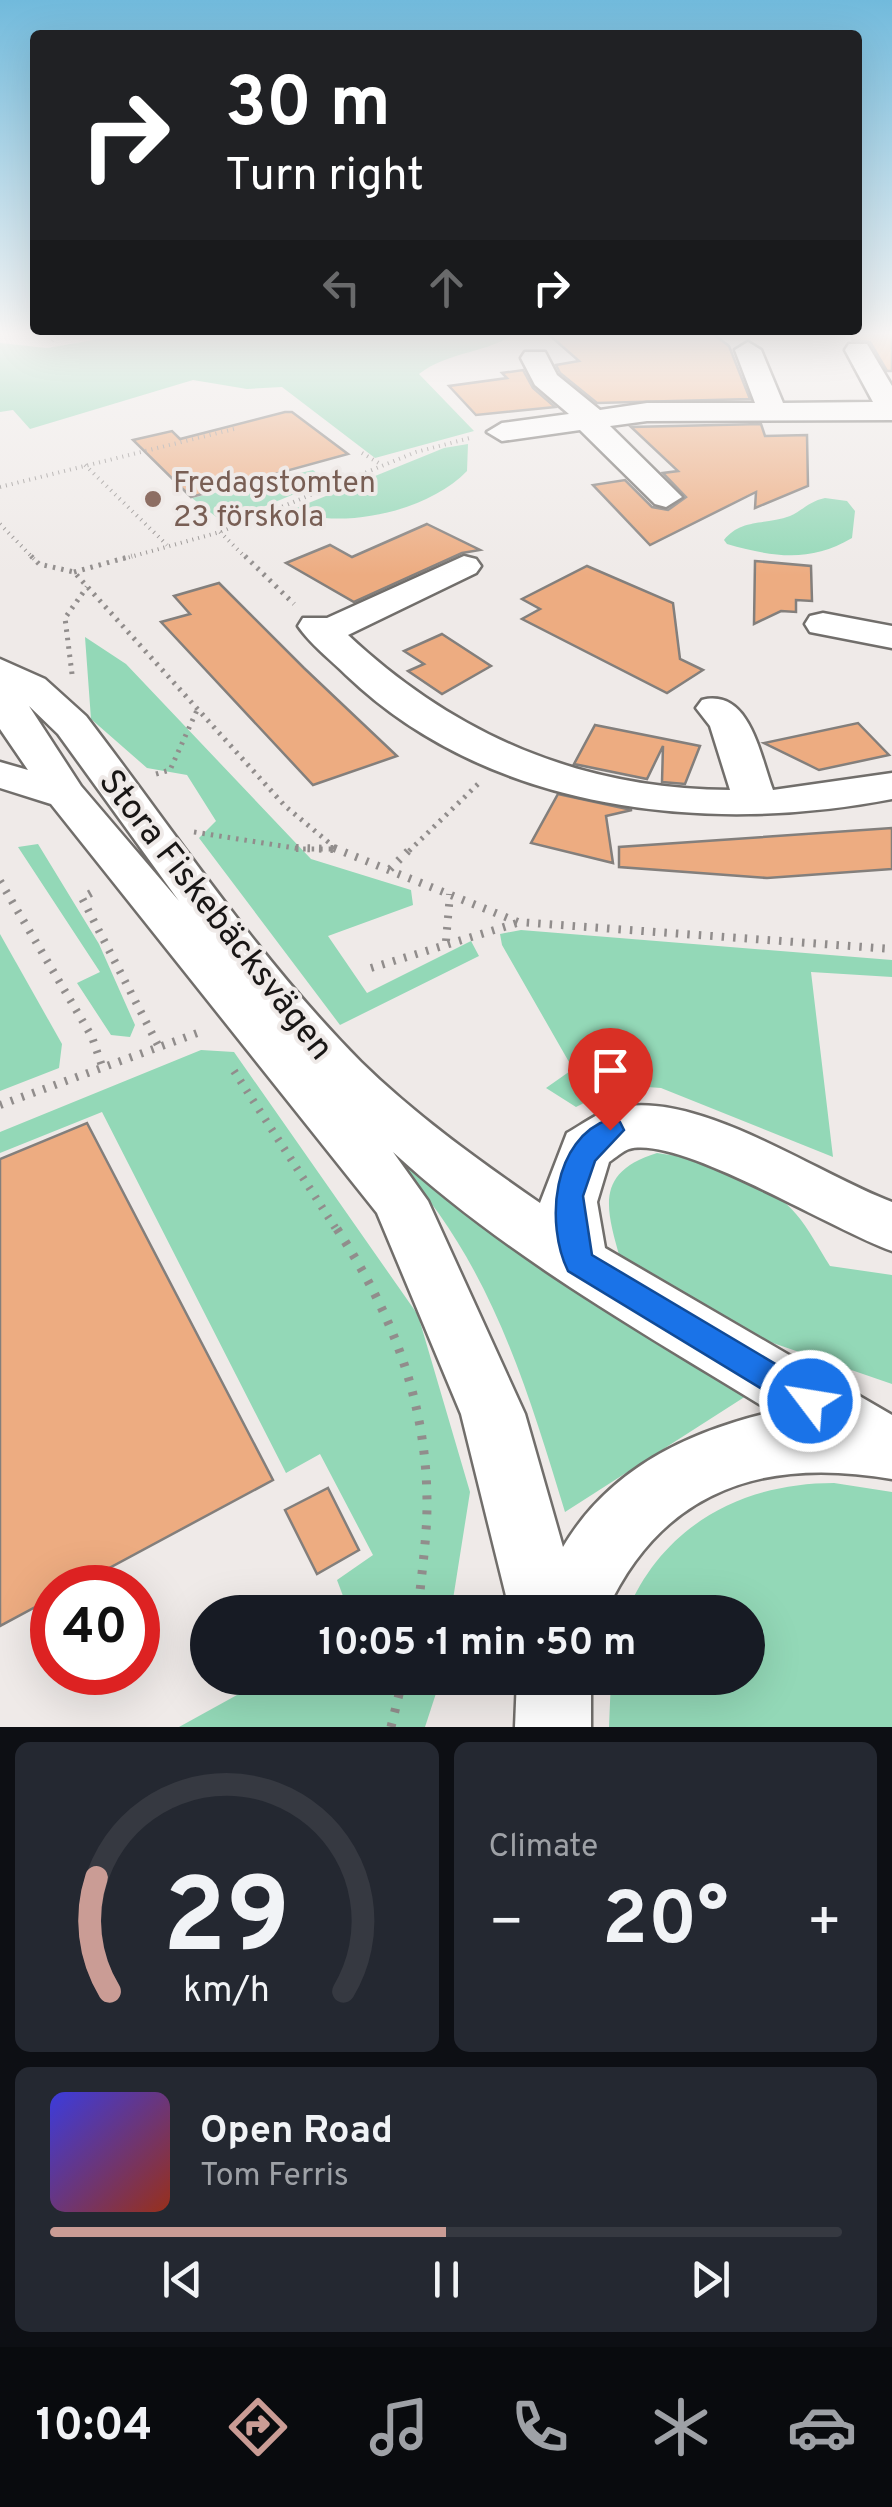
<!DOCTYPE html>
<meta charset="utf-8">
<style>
body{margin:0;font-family:Overpass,sans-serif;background:#242831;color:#f1f3f6;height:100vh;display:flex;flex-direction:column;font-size:38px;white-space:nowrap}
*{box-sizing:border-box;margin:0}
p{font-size:32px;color:#9ea1a6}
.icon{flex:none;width:55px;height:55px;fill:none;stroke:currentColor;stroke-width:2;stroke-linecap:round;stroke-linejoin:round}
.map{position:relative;height:1727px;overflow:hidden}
.sheet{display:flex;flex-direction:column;gap:15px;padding:15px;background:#0d0f14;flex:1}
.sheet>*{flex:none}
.guide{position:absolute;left:30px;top:30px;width:832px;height:305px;border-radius:10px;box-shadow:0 10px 40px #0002;background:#202124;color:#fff;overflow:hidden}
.speed{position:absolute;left:30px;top:1565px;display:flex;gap:20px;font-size:50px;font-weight:700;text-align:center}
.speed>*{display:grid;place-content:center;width:130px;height:130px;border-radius:50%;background:#171b24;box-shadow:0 10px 40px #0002;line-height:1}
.speed .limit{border:15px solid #d22;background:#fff;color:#111}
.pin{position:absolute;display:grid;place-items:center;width:85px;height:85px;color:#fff;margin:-102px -42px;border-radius:50% 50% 50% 0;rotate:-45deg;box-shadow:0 0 10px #0007}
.pin .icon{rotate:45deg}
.me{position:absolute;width:110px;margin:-55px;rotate:301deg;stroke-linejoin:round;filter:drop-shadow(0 0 8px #0008)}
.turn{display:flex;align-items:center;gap:35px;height:210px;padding:0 30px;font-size:45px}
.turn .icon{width:130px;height:130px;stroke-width:2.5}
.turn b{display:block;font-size:70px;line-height:85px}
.lanes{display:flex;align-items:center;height:95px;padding:0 30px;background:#0003;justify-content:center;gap:50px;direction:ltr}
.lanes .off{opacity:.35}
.big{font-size:75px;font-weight:700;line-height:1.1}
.sheet .widget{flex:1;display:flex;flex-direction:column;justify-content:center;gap:15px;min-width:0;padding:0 35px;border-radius:15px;background:#242831}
.sheet .dial{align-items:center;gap:0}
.dial svg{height:260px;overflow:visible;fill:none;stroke:#363941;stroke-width:7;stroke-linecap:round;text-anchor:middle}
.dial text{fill:#f1f3f6;stroke:none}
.song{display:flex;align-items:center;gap:30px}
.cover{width:120px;height:120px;border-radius:15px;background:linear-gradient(135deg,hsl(240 70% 55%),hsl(10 70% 35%))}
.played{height:10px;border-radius:5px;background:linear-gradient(90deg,#ca9c95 50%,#363941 50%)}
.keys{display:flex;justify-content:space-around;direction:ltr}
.heat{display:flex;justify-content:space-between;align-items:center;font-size:55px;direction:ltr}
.sheet .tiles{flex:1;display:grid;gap:15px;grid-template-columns:1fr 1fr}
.widget:last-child{grid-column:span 2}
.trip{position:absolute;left:190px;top:1595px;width:575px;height:100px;border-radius:50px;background:#171b24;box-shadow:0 10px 40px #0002;font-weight:700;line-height:100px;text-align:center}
.tabs{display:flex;height:160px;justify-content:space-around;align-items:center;background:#090b0e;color:#9ea1a6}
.tabs .icon{width:70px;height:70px}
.tabs .on{color:#ca9c95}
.tabs b{font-size:45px;color:#f1f3f6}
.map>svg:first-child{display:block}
</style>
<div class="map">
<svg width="892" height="1727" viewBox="0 0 892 1727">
<rect width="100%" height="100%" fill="#efeae8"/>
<g fill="#93d8b7">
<path d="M 134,333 L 516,333 C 486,354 449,351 419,374 L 474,431 L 375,458 L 282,387 L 247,389 L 193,380 L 30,429 L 13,410 L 0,412 L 0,343 L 47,348 Z"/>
<path d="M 468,444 L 467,471 C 427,512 343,530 289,511 L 444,448 Z"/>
<path d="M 313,470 L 326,481 L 224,523 L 192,498 Z"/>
<path d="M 825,498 L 847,501 L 855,511 L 852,538 C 810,563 773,557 727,544 L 724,540 C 741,518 767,525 790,516 C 803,510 810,501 825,498 Z"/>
<path d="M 85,637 L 126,664 L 311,859 L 411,890 L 413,905 L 328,936 L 367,993 L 471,941 L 479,956 L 340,1025 L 199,838 L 216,821 L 187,775 L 147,768 L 91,719 Z"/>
<path d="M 38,844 L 99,944 L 135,1025 L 130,1037 L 111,1035 L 77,983 L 100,972 L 18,847 Z"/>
<path d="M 521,930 L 892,960 L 892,977 L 811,972 L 833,1157 L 661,1088 L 620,1085 L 576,1107 L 546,1088 L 573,1069 L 502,945 L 500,934 Z"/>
<path d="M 0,934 L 62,1044 L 59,1068 L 0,1091 Z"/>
<path d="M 201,1050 L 234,1052 L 418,1315 L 470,1492 L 451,1612 L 349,1612 L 337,1580 L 373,1555 L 320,1454 L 286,1473 L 102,1112 L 0,1153 L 0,1132 Z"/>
<path d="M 403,1151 L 757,1389 L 565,1512 C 526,1384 488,1257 393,1158 Z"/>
<path d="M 657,1153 C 703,1159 765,1177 796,1214 C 809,1229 819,1249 830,1266 L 892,1275 L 892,1384 L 761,1339 L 620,1258 C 605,1206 596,1172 657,1153 Z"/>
<path d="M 834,1483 L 892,1492 L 892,1727 L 609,1727 L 611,1678 L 748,1678 L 748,1612 L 627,1612 C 663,1525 743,1483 834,1483 Z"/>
<path d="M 268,1678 L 441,1678 L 425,1727 L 179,1727 Z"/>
</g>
<g fill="#edac81" stroke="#837f7c" stroke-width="2.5">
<path d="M 547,333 L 712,333 L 729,346 L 750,399 L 597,403 L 560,373 L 556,365 L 579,361 Z"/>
<path d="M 851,333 L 892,333 L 892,371 L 887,371 L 870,342 L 852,340 Z"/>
<path d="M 523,370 L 533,388 L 555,407 L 476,415 L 449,386 L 507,378 L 502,373 Z"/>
<path d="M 285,412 L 292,412 L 348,454 L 191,497 L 133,440 L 172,431 L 180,439 Z"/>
<path d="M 761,424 L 765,436 L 807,435 L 808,486 L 755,508 L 756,492 L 650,545 L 593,485 L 625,480 L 652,507 L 668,510 L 686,497 L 663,473 L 678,471 L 631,427 Z"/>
<path d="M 427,524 L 480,550 L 462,553 L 354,602 L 286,563 L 330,545 L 352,557 Z"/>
<path d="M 755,561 L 811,566 L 812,601 L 796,600 L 796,612 L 781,611 L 754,624 Z"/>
<path d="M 587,566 L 673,603 L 680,659 L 703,670 L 667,693 L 522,619 L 540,609 L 522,599 Z"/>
<path d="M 219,583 L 304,668 L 397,756 L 313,785 L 161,622 L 190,614 L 174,596 Z"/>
<path d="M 442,634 L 491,666 L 442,694 L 408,671 L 424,664 L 404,651 Z"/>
<path d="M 858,723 L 889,755 L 819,770 L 764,743 Z"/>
<path d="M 595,725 L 700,746 L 685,784 L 662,782 L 663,746 L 647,779 L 574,764 Z"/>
<path d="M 558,794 L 632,810 L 606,816 L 613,863 L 531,843 Z"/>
<path d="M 892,828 L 892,869 L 767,878 L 619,867 L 619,847 Z"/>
<path d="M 87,1123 L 273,1480 L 72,1588 L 52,1588 L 52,1598 L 0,1626 L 0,1159 Z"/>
<path d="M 328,1488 L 359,1550 L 317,1574 L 285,1510 Z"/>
</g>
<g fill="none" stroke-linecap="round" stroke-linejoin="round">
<g stroke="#716e6b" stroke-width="5">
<g id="minor">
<path d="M 748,342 L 761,350 L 783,403 L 873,402 L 845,350 L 849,344 L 867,344 L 892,386 L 892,420 L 647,421 L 610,426 L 682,497 L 666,507 L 655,504 L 580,430 L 502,441 L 487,432 L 502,423 L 569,414 L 535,385 L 521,358 L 525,352 L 545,352 L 557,375 L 600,410 L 647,403 L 755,403 L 735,350 Z"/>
<path d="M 464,556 L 476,559 L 481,566 L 476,573 L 348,635 C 456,736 581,789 730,790 L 710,726 L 696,708 L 702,700 C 750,688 760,756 773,790 L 892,773 L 892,799 C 707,835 489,812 346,675 C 330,659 310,644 298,626 L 303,618 L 327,618 Z"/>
<path d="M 823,613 L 892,626 L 892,648 L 810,632 L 805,624 L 810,616 Z"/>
<path d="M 0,659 L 45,679 L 86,716 C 175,832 258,958 361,1062 C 415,1115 478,1160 540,1203 L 567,1133 C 583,1124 598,1112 616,1108 C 697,1089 817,1174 892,1202 L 892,1251 C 834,1231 680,1135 629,1149 C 623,1151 615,1158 609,1162 L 597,1202 L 605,1248 L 892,1415 L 892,1479 C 767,1457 663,1487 606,1612 L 510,1612 L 461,1414 L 377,1213 L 51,804 L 0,788 L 0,762 L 28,770 L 0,729 ZM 29,706 L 58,734 L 179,901 L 81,786 ZM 393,1152 C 506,1256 642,1332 772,1412 C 687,1432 609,1469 563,1547 L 525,1414 L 428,1201 Z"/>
<path d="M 517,1678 L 591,1678 L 591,1727 L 515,1727 Z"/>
</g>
</g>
<g stroke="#918d8c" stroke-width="4" stroke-dasharray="1 5" stroke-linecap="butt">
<path d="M 52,341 L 59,333"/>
<path d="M 362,453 L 382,465"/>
<path d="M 85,465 L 167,545"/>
<path d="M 0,487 L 238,428"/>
<path d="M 0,524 L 34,559"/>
<path d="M 220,532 L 247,559"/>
<path d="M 123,559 L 220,532 L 416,452 L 470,438"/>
</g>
<g stroke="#918d8c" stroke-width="5" stroke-dasharray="2.5 6" stroke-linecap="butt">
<path d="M 31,556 L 39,564 L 74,572 L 285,806 L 339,851"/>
<path d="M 245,556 L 294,604"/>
<path d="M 74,572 L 132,556"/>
<path d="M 72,674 L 65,618 L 87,587"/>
<path d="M 156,774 L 170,770 L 198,708"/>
<path d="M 194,832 L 301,849 L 334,849"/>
<path d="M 409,851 L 479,783"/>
</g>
<g stroke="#918d8c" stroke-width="8" stroke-dasharray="2.5 9" stroke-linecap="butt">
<path d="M 296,848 L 334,849"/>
<path d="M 334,848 L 518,922 L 892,949"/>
<path d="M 390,869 L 411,848"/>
<path d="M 0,881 L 92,1037 L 102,1066"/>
<path d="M 91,893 L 82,898 L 159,1047"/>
<path d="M 446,941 L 450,894"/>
<path d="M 371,968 L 517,923"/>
<path d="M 234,1071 L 338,1232"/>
<path d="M 0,1105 L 203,1031"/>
</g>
<g stroke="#918d8c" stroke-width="9" stroke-dasharray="4 11" stroke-linecap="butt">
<path d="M 337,1229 C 392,1313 427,1402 427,1504 C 427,1540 421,1576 418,1612"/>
<path d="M 391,1727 L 403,1678"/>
</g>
<use href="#minor" fill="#fff" fill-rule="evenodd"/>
</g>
<linearGradient id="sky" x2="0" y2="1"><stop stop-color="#71badc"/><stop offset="0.58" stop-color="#f8f6f5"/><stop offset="1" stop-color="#f8f6f5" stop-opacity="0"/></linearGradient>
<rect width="892" height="575" fill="url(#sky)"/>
<path fill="#1a73e8" stroke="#114b97" stroke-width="2.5" d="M 610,1119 L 620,1122 L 624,1130 L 595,1161 L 583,1196 L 592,1255 L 821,1391 L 826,1401 L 821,1411 L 810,1416 L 798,1411 L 568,1271 C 545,1224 552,1138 610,1119 Z"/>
<circle fill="#8d6e63" stroke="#efeae8" stroke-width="4" cx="153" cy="499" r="10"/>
<g text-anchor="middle" stroke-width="8" stroke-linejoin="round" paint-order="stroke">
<g font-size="30" fill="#785e54" stroke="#efeae8" text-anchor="start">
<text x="173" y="492">Fredagstomten<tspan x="173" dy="34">23 förskola</tspan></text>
</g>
<g font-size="35" fill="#181615" stroke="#efeae8">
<text transform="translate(217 914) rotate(52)" y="12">Stora Fiskebäcksvägen</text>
</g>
</g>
</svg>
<div class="speed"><div class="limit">40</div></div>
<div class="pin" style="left:610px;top:1130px;background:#d93025"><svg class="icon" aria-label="arrive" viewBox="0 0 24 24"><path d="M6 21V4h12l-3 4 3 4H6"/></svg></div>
<svg class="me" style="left:810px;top:1401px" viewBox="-20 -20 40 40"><circle r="17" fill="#1a73e8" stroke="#fff" stroke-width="3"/><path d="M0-11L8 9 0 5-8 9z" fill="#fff"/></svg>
<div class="trip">10:05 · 1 min · 50 m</div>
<div class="guide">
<div class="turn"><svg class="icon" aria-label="right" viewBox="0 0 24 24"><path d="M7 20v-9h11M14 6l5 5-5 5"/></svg><div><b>30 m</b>Turn right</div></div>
<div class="lanes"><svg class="icon off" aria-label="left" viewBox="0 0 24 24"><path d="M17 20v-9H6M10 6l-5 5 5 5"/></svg><svg class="icon off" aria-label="ahead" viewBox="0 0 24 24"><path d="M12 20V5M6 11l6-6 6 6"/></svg><svg class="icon" aria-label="right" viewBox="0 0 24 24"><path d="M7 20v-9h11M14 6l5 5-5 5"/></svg></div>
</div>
</div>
<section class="sheet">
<div class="tiles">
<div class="widget dial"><svg viewBox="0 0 100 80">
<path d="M14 69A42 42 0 1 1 86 69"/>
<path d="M14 69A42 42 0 0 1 10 34" stroke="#ca9c95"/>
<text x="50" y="56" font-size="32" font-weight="700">29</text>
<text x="50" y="72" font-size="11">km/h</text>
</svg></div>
<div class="widget"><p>Climate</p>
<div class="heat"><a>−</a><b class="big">20°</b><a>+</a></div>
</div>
<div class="widget">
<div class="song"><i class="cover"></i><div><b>Open Road</b><p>Tom Ferris</p></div></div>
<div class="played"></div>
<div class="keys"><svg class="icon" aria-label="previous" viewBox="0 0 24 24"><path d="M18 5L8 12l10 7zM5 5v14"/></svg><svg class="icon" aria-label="pause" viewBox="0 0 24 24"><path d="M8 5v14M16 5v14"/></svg><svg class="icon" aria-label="next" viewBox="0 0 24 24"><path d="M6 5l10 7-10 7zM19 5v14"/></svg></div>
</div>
</div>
</section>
<nav class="tabs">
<b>10:04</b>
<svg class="icon on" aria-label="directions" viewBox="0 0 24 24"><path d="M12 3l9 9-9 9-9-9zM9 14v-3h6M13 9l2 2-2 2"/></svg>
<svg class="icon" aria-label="music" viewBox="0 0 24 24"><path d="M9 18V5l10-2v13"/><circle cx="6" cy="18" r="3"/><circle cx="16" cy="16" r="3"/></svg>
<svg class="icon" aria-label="phone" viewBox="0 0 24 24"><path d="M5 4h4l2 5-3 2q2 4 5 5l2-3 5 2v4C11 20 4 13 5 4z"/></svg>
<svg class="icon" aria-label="climate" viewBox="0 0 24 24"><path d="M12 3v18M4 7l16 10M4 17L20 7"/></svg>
<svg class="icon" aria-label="car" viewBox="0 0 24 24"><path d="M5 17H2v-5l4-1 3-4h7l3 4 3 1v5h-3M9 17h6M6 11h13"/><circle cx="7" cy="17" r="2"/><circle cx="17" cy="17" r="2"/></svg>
</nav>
